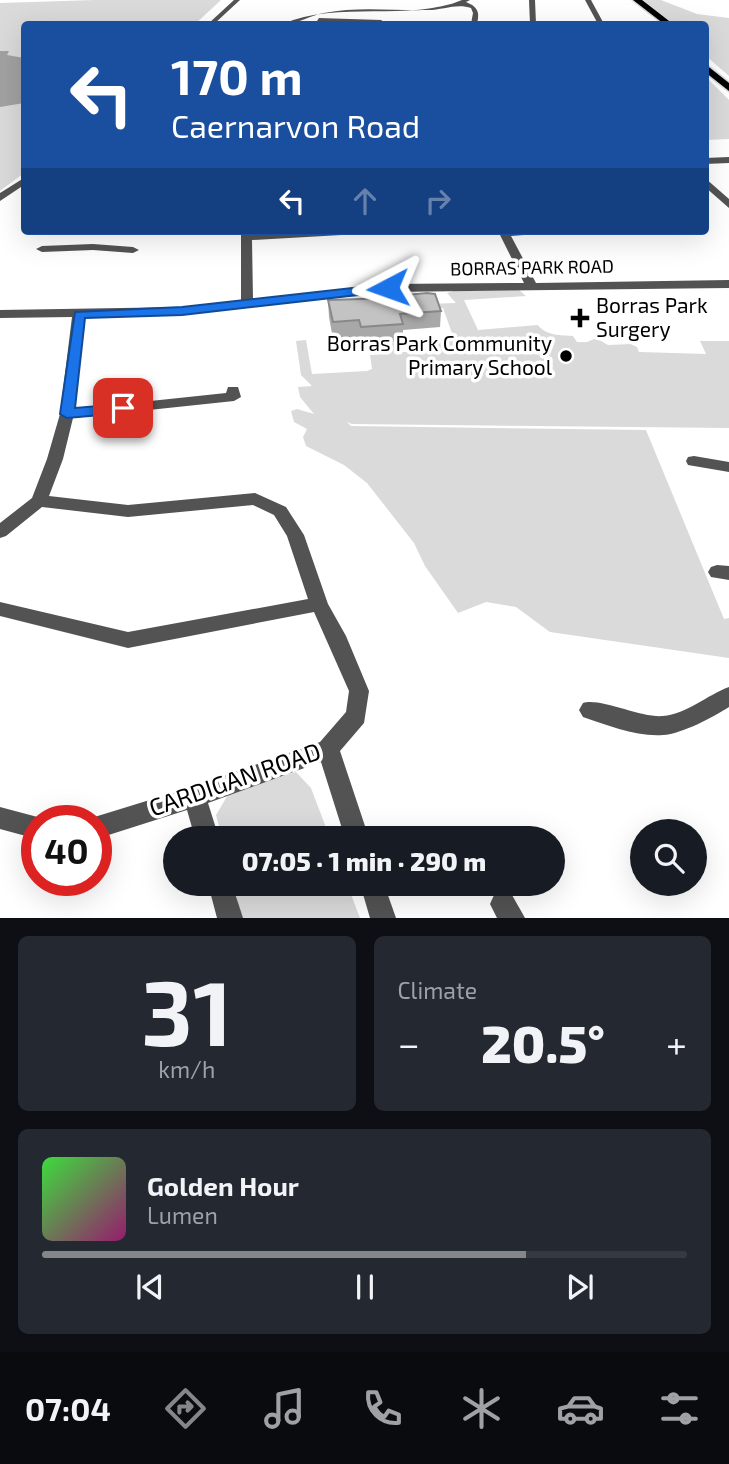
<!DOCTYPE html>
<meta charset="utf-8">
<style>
body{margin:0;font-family:"Exo 2",sans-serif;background:#242831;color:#f1f3f6;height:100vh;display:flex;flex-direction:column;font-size:26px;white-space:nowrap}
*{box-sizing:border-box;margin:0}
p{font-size:23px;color:#9ea1a6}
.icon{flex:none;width:38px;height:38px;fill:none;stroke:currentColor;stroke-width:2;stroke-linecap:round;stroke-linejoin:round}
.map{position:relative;height:918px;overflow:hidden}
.drawer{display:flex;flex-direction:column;gap:18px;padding:18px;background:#0d0f14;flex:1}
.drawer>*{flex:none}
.hud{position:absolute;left:21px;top:21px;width:688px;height:214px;border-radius:7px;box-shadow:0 7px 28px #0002;background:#1a4fa0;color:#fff;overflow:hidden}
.controls{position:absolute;left:630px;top:819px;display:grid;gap:14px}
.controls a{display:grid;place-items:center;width:77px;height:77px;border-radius:50%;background:#171b24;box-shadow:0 7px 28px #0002;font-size:35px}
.speed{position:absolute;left:21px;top:805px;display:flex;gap:14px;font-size:35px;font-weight:700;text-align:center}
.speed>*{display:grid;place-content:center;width:91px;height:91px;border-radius:50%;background:#171b24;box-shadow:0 7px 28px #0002;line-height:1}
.speed .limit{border:10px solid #d22;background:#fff;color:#111}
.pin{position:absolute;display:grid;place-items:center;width:60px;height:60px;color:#fff;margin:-30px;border-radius:14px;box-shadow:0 4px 10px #0006}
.me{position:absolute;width:77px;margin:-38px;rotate:266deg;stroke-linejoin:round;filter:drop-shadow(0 0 5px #0008)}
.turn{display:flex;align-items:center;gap:24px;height:147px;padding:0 35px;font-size:32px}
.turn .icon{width:91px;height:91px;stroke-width:2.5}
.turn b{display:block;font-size:49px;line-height:60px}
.lanes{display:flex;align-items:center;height:66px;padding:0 35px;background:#0003;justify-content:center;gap:35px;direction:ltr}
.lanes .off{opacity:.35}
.big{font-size:52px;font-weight:800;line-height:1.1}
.drawer .card{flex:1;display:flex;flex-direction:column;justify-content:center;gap:10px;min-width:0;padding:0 24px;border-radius:10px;background:#242831}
.drawer .dial{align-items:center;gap:0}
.dial b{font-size:91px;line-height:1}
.song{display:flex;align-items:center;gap:21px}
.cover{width:84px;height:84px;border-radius:10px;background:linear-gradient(135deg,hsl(120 70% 55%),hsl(320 70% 35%))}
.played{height:7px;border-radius:4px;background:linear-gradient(90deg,#858687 75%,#363941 75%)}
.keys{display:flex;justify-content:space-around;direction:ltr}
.heat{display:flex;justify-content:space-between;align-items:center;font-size:38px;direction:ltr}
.drawer .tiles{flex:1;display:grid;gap:18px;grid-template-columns:1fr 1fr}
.card:last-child{grid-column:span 2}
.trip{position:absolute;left:163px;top:826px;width:402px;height:70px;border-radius:35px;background:#171b24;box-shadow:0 7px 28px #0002;font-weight:800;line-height:70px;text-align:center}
.menu{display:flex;height:112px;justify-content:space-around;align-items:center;background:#090b0e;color:#9ea1a6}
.menu .icon{width:49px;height:49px}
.menu .current{color:#858687}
.menu b{font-size:32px;color:#f1f3f6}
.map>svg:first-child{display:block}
</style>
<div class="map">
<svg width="729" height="918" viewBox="0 0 729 918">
<rect width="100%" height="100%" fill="#fff"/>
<g fill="#dadada">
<path d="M 95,0 L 221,0 L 195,24 L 24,24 L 24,173 L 0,191 L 0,3 Z"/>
<path d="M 639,0 L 661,0 L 697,14 L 729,18 L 729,76 L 705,55 L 705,24 L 670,24 Z"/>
<path d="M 705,76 L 729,100 L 729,139 L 705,140 Z"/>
<path d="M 519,290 L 526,296 L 464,300 L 478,330 L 538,325 C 546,336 561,335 573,336 L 577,342 L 587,342 L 596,338 L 608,345 L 631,344 L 637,347 L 639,352 L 706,354 L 700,341 L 729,341 L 729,428 L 352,424 L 347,422 L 351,426 L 646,430 L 724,619 L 729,618 L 729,658 L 550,632 L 516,607 L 486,602 L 458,613 L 425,566 L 414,543 L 367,483 L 344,465 L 306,446 L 303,437 L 307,429 L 294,422 L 291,411 L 297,409 L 314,414 L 300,397 L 298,387 L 312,386 L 301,375 L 296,341 L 306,340 L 312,374 L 367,371 L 372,369 L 370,355 L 382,354 L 380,347 L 368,348 L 367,344 L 399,341 L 402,352 L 408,352 L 415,343 L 454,339 L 443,308 L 426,309 L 424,304 L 456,303 L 447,293 L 454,291 Z"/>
<path d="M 296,772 L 311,788 L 330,838 L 222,838 L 216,815 L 229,793 Z"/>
<path d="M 233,884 L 347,884 L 360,918 L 242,918 Z"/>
</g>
<path fill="#a1a1a1" d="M 0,51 L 9,51 L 7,55 L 24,58 L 24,103 L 0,107 Z"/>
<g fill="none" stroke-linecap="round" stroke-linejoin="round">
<g stroke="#dbdbdb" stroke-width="3">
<g id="highway">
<path d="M 633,0 L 642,0 L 673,24 L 664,24 Z"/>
<path d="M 705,64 L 729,83 L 729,91 L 705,72 Z"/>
</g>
</g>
<g fill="#535353" fill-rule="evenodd">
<path d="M 234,0 L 240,0 L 214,24 L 208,24 Z"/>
<path d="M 462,0 L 470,0 L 466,2 C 478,7 480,12 477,24 L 471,24 L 473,13 L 471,8 C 457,3 443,10 428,10 C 393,11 359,6 324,13 C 311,15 296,25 283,24 C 337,0 410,22 462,0 Z"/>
<path d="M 529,0 L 535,0 L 536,24 L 530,24 Z"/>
<path d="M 585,0 L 591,0 L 604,24 L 598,24 Z"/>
<path d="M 319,18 L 381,20 L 384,22 L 317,21 Z"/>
<path d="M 729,157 L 729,163 L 705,164 L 705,158 Z"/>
<path d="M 24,178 L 24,185 L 0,201 L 0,193 Z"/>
<path d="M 705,178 L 729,199 L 729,208 L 705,187 Z"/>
<path d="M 241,231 L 251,231 L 252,233 L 364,231 L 359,234 L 252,240 L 253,299 L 388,284 L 524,283 L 498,231 L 542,231 L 537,234 L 511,236 L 536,283 L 729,280 L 729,288 L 388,292 L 182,315 L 85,316 L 75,409 L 226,393 L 228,387 L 238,387 L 241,397 L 234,401 L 73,418 L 63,459 L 49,496 L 128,505 L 255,493 L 286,507 L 304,535 L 328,604 L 346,636 L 369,691 L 364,723 L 340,751 L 369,838 L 345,838 L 321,762 L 208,803 L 219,838 L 195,838 L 187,810 L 96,839 L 96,821 L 87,821 L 88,819 L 195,786 L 320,742 L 346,712 L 349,691 L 314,612 L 128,648 L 0,616 L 0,602 L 128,632 L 308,599 L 287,536 L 274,515 L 253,505 L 128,517 L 42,507 L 6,536 L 0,538 L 0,523 L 32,498 L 47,459 L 60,414 L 72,317 L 0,318 L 0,310 L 182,307 L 241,301 Z"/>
<path d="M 93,244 L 133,247 L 139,250 L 133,253 L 93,250 L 42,252 L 36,249 L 42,246 Z"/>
<path d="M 694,456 L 729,462 L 729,472 L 688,465 L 686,461 L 688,457 Z"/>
<path d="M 717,565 L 729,566 L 729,580 L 711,577 L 708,572 L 711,567 Z"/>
<path d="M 729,687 L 729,707 C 713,717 682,734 663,735 C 637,737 607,725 583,717 L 579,710 L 583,703 C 599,697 641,718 663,716 C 687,714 707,695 729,687 Z"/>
<path d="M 0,807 L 45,819 L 46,821 L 37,821 L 37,839 L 0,829 Z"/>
<path d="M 208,884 L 232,884 L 243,918 L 217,918 Z"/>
<path d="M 360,884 L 384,884 L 396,918 L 370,918 Z"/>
<path d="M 503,891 L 512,895 L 525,918 L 497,918 L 490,904 L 494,895 Z"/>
</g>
<use href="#highway" fill="#000" fill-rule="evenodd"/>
</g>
<path fill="#a8a8a8" d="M 394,296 L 441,311 L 440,327 L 403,330 L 403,341 L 361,344 L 359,337 L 333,339 L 329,317 L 328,300 L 394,298 Z"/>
<path fill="#c3c3c3" stroke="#888" stroke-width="2" d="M 427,293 L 435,294 L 441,311 L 400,314 L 403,324 L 361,327 L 359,320 L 333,322 L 328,300 L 395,298 L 394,296 Z"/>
<path fill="#1a73e8" stroke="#114b97" stroke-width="2" d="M 388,284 L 393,285 L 393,291 L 182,315 L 85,318 L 75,408 L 123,404 L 130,408 L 123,413 L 67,418 L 60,414 L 75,312 L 182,307 Z"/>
<g fill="#000" stroke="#fff" stroke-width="2.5">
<path d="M576.5 307.5h7v7h7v7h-7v7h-7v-7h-7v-7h7z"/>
<circle cx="566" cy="356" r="7"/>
</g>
<g text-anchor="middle" stroke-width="7" stroke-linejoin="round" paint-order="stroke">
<g font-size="18" fill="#000" stroke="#fff">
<text transform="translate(532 268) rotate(-1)" y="6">BORRAS PARK ROAD</text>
</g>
<g font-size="21" fill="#000" stroke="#fff" text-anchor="start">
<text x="596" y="313">Borras Park<tspan x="596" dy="24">Surgery</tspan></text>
<text x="552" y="351" text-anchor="end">Borras Park Community<tspan x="552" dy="24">Primary School</tspan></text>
</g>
<g font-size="24" fill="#000" stroke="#fff">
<text transform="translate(235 780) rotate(-19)" y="8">CARDIGAN ROAD</text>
</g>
</g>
</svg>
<div class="controls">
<a><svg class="icon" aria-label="search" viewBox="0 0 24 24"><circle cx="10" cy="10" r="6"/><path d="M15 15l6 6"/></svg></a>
</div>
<div class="speed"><div class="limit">40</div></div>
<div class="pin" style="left:123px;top:408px;background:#d93025"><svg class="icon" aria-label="arrive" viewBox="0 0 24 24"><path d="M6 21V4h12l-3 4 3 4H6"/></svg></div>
<svg class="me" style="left:388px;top:288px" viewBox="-20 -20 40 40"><path d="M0-17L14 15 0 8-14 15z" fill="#1a73e8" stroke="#fff" stroke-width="4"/></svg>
<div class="trip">07:05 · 1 min · 290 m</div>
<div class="hud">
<div class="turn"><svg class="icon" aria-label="left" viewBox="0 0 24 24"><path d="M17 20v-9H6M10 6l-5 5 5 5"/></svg><div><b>170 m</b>Caernarvon Road</div></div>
<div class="lanes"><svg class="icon" aria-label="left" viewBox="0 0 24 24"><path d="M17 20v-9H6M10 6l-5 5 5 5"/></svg><svg class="icon off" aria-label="ahead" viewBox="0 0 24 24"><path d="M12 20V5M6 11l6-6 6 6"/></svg><svg class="icon off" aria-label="right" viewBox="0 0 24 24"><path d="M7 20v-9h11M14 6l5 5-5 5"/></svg></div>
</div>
</div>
<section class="drawer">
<div class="tiles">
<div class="card dial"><b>31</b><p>km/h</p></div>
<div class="card"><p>Climate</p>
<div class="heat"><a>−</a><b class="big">20.5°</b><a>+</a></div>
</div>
<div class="card">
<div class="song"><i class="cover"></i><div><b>Golden Hour</b><p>Lumen</p></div></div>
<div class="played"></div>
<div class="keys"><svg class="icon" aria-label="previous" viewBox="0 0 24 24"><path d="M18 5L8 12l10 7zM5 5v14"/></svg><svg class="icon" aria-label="pause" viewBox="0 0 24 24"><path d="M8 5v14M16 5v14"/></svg><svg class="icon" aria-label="next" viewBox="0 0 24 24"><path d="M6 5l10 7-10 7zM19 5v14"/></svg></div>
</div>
</div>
</section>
<nav class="menu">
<b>07:04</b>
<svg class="icon current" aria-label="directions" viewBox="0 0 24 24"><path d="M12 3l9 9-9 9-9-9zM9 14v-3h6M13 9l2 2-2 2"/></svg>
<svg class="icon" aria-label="music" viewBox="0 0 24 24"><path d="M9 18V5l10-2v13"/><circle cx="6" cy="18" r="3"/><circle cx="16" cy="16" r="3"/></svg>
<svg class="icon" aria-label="phone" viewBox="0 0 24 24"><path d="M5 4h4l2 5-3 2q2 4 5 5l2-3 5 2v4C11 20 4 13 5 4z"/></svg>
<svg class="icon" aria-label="climate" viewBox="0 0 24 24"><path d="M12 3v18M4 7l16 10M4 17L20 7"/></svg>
<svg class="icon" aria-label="car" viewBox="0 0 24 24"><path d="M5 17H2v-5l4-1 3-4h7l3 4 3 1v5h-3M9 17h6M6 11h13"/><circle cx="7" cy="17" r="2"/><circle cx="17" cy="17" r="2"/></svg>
<svg class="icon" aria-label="filters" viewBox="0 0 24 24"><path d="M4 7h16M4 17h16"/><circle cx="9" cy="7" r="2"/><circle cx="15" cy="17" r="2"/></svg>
</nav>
